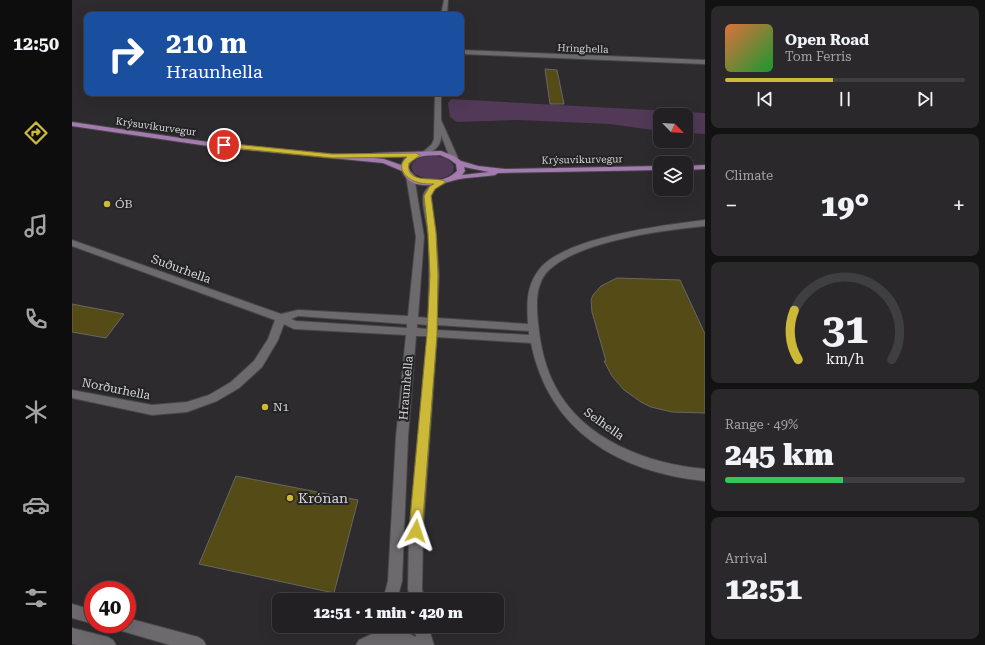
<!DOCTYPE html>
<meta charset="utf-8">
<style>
body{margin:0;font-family:"Roboto Serif",serif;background:#2a282a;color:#f1f3f6;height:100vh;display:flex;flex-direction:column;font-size:15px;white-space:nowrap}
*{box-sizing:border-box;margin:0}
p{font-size:13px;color:#a2a3a5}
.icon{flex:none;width:22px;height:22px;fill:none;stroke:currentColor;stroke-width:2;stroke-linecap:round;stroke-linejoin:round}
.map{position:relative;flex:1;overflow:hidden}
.panel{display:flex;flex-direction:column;gap:6px;padding:6px;background:#131213;width:280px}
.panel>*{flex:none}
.guide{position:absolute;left:12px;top:12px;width:380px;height:84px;border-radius:8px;box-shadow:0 4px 16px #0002,0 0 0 1px #3f3e40;background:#1a4fa0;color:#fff;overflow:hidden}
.needle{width:26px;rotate:115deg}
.fabs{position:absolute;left:581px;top:108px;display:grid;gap:8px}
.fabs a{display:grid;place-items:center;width:40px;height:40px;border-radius:8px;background:#222022;box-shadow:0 4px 16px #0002,0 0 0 1px #3f3e40;font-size:20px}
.speed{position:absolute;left:12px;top:581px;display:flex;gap:8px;font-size:20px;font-weight:700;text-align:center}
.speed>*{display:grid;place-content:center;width:52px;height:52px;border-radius:50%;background:#222022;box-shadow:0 4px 16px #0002,0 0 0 1px #3f3e40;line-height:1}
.speed .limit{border:6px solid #d22;background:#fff;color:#111}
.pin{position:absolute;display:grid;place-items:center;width:34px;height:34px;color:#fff;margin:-17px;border:2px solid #fff;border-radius:50%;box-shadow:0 1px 4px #0007}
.me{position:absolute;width:44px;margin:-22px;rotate:5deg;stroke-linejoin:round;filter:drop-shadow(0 0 3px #0008)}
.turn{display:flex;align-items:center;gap:14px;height:84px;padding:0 16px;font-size:18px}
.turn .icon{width:52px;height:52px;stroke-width:2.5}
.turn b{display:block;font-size:28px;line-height:34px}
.big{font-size:30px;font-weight:800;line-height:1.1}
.panel .tile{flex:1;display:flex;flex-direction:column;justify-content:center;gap:6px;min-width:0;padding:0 14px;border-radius:8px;background:#2a282a}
.panel .dial{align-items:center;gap:0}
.dial svg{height:104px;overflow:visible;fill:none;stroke:#3f3e40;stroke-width:7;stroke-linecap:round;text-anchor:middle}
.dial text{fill:#f1f3f6;stroke:none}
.song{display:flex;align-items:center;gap:12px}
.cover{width:48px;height:48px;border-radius:6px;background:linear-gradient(135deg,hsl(20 70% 55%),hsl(130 70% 35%))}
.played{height:4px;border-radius:2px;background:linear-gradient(90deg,#cdb938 45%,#3f3e40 45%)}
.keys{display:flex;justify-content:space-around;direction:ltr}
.heat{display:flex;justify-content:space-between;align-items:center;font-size:22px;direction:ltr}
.charge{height:6px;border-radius:3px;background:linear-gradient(90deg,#34c759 49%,#3f3e40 0)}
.trip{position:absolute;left:200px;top:593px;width:232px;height:40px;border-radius:8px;background:#222022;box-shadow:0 4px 16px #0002,0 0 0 1px #3f3e40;font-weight:800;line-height:40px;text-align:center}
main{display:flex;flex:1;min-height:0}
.menu{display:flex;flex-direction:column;width:72px;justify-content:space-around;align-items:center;background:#0e0d0e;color:#a2a3a5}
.menu .icon{width:28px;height:28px}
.menu .active{color:#cdb938}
.menu b{font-size:18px;color:#f1f3f6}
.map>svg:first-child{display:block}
</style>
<main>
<nav class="menu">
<b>12:50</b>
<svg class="icon active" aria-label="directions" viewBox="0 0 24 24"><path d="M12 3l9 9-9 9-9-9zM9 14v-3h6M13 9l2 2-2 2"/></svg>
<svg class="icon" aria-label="music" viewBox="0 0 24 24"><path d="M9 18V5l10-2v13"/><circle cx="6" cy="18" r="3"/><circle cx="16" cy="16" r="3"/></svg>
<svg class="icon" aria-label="phone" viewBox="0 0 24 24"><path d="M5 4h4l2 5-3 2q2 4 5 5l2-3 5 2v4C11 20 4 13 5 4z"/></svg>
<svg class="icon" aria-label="climate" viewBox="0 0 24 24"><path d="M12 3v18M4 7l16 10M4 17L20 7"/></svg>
<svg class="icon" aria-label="car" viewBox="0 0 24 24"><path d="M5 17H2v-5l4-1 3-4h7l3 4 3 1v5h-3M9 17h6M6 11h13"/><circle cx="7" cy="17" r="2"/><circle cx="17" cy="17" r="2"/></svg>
<svg class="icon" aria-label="filters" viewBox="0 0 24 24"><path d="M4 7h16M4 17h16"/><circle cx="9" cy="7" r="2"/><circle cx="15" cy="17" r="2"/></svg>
</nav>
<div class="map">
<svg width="633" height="645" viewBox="0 0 633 645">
<rect width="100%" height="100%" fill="#2d2b2e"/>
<g fill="#513957">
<path d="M 379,99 L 633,113 L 633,134 L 614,133 L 614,115 L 588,115 L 588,131 L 538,124 L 445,120 L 385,122 L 378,117 L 376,103 Z"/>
<path d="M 360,156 C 368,156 377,158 382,166 L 381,172 C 371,182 351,181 341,172 L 339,166 C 343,158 351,156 360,156 Z"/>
</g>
<g fill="#544b17" stroke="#686764">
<path d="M 473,69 L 485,70 L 492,104 L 478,104 Z"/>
<path d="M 545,278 L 608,280 L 633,334 L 633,413 L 600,412 L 579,407 L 569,402 L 552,390 L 540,376 L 532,361 L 534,361 L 520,312 L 519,300 L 521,295 L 529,286 Z"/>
<path d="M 0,304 L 52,314 L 34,338 L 0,332 Z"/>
<path d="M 164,476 L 286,500 L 262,593 L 127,564 Z"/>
</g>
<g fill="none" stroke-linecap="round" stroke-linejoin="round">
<g stroke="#474648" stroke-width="2">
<g id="minor">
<path d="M 372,0 L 376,0 L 375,15 L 369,15 Z"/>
<path d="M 389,50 L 633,60 L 633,64 L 389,54 Z"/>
<path d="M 363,93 L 369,93 L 369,120 L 386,158 L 385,160 L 379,160 L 378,158 L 369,135 C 370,144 363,151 355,154 L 351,152 L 360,144 L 362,139 Z"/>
<path d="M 335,174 L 341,174 L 342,176 L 352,237 L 346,317 L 356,318 C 357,290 358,262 356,234 C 355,222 350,208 351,197 C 352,187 363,182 371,180 L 375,182 L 363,189 L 359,196 L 364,233 L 367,275 L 365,318 L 456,324 C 455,305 454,287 466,271 C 490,237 593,225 633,220 L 633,226 C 591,230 509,241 478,269 C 463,282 464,305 466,323 C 468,344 473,367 483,386 C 511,440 576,464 633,469 L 633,481 C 547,472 477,432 459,343 L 365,337 L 351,531 L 350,589 L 352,600 L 338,600 L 336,589 L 337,531 L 355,336 L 344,336 L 336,437 L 330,581 L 325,600 L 311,600 L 316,581 L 324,437 L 334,335 L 222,329 L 212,324 L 206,340 L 190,367 L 167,388 L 145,401 L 115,412 L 80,415 L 0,398 L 0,390 L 80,405 L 115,402 L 137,395 L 159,382 L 182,361 L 196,339 L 203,320 L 0,246 L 0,240 L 209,314 L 226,310 L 336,316 L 344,237 L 334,176 ZM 226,316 L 335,324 L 335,328 L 224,321 L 219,319 ZM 345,324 L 355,325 L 355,329 L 345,328 ZM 365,325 L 457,331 L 457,335 L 365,330 Z"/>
<path d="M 0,604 L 21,610 L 22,624 L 0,618 Z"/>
<path d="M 55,618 L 126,637 L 131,640 L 134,645 L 98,645 L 43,629 L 41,624 L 55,624 Z"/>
<path d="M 304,626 L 318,626 L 318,630 L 331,631 L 344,637 L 342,626 L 356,626 L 362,645 L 284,645 L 287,640 L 302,633 Z"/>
<path d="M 0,628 L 36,637 L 41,640 L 44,645 L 6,645 L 0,644 Z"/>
</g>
</g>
<g stroke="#474648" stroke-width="2">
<g id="major">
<path d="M 0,122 L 136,142 L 312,159 L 329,165 L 332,159 L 337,156 L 302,157 L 298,155 L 302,153 L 369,151 L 382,156 L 389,161 L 406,166 L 433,169 L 588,166 L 588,170 L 426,173 L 423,175 C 410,177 395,177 383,180 C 367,185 338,192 330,171 L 311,163 L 136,146 L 0,126 ZM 368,155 L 377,159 L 384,164 L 385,171 C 372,184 344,186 336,167 C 342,154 356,156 368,155 ZM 392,167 L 417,172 L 390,175 L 393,171 Z"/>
<path d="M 633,165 L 633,169 L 614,170 L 614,166 Z"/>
</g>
</g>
<use href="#minor" fill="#6c6a6d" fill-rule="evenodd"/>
<use href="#major" fill="#a47bae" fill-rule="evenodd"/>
</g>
<path fill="#cdb938" stroke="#857824" d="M 152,143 L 260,154 L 344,153 L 348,155 L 347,156 L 337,163 C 333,186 365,175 374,182 L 363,189 L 359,196 L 364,233 L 366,275 L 365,334 L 350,531 L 348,535 L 344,537 L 339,535 L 337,531 L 355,334 L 358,275 L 356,233 L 352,196 L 358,186 L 362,184 C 357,184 352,184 348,183 C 335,180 322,168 335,157 L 260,158 L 150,147 L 150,144 Z"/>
<g fill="#cdb938" stroke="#232224" stroke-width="1.5">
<circle cx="35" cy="204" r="4"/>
<circle cx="193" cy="407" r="4"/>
<circle cx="218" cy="498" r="4"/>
</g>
<g text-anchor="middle" stroke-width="4" stroke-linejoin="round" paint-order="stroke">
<g font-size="10" fill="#d6d5d6" stroke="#232224">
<text transform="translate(511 48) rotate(2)" y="4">Hringhella</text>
<text transform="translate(84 126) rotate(8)" y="4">Krýsuvíkurvegur</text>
<text transform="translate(510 159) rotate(-1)" y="4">Krýsuvíkurvegur</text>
</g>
<g font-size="12" fill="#d6d5d6" stroke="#232224" text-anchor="start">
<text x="43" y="208">ÓB</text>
<text x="201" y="411">N1</text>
</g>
<g font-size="12" fill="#d6d5d6" stroke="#232224">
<text transform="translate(109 269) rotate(20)" y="4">Suðurhella</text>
<text transform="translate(334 388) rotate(-85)" y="4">Hraunhella</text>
<text transform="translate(44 389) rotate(11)" y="4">Norðurhella</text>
<text transform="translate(532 424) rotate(35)" y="4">Selhella</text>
</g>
<g font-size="14" fill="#d6d5d6" stroke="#232224" text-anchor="start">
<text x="226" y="503">Krónan</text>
</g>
</g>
</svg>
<div class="fabs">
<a><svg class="needle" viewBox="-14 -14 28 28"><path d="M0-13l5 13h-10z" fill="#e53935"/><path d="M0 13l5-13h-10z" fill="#a2a3a5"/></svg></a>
<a><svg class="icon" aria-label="layers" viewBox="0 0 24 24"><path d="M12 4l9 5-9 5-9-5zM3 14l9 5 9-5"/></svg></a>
</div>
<div class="speed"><div class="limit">40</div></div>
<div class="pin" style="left:152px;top:145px;background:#d93025"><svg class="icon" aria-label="arrive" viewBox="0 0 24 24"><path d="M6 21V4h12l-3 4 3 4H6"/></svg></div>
<svg class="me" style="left:344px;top:531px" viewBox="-20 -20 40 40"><path d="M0-17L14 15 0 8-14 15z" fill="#cdb938" stroke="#fff" stroke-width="4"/></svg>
<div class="trip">12:51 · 1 min · 420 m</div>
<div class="guide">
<div class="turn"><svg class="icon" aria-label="right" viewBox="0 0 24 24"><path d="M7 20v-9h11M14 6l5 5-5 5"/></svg><div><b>210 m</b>Hraunhella</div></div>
</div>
</div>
<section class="panel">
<div class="tile">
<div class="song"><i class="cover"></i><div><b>Open Road</b><p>Tom Ferris</p></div></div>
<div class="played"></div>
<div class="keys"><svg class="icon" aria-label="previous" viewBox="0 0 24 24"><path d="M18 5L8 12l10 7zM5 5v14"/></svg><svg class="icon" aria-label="pause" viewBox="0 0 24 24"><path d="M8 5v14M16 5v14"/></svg><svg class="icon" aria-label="next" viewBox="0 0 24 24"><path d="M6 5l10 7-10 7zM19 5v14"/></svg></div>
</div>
<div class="tile"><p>Climate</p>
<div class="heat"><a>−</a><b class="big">19°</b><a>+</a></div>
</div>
<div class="tile dial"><svg viewBox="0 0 100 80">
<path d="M14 69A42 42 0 1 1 86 69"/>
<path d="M14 69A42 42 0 0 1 11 31" stroke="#cdb938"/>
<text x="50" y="56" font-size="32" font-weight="700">31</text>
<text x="50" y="72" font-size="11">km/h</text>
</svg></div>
<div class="tile"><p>Range · 49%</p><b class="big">245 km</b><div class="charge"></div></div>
<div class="tile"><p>Arrival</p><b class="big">12:51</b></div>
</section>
</main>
